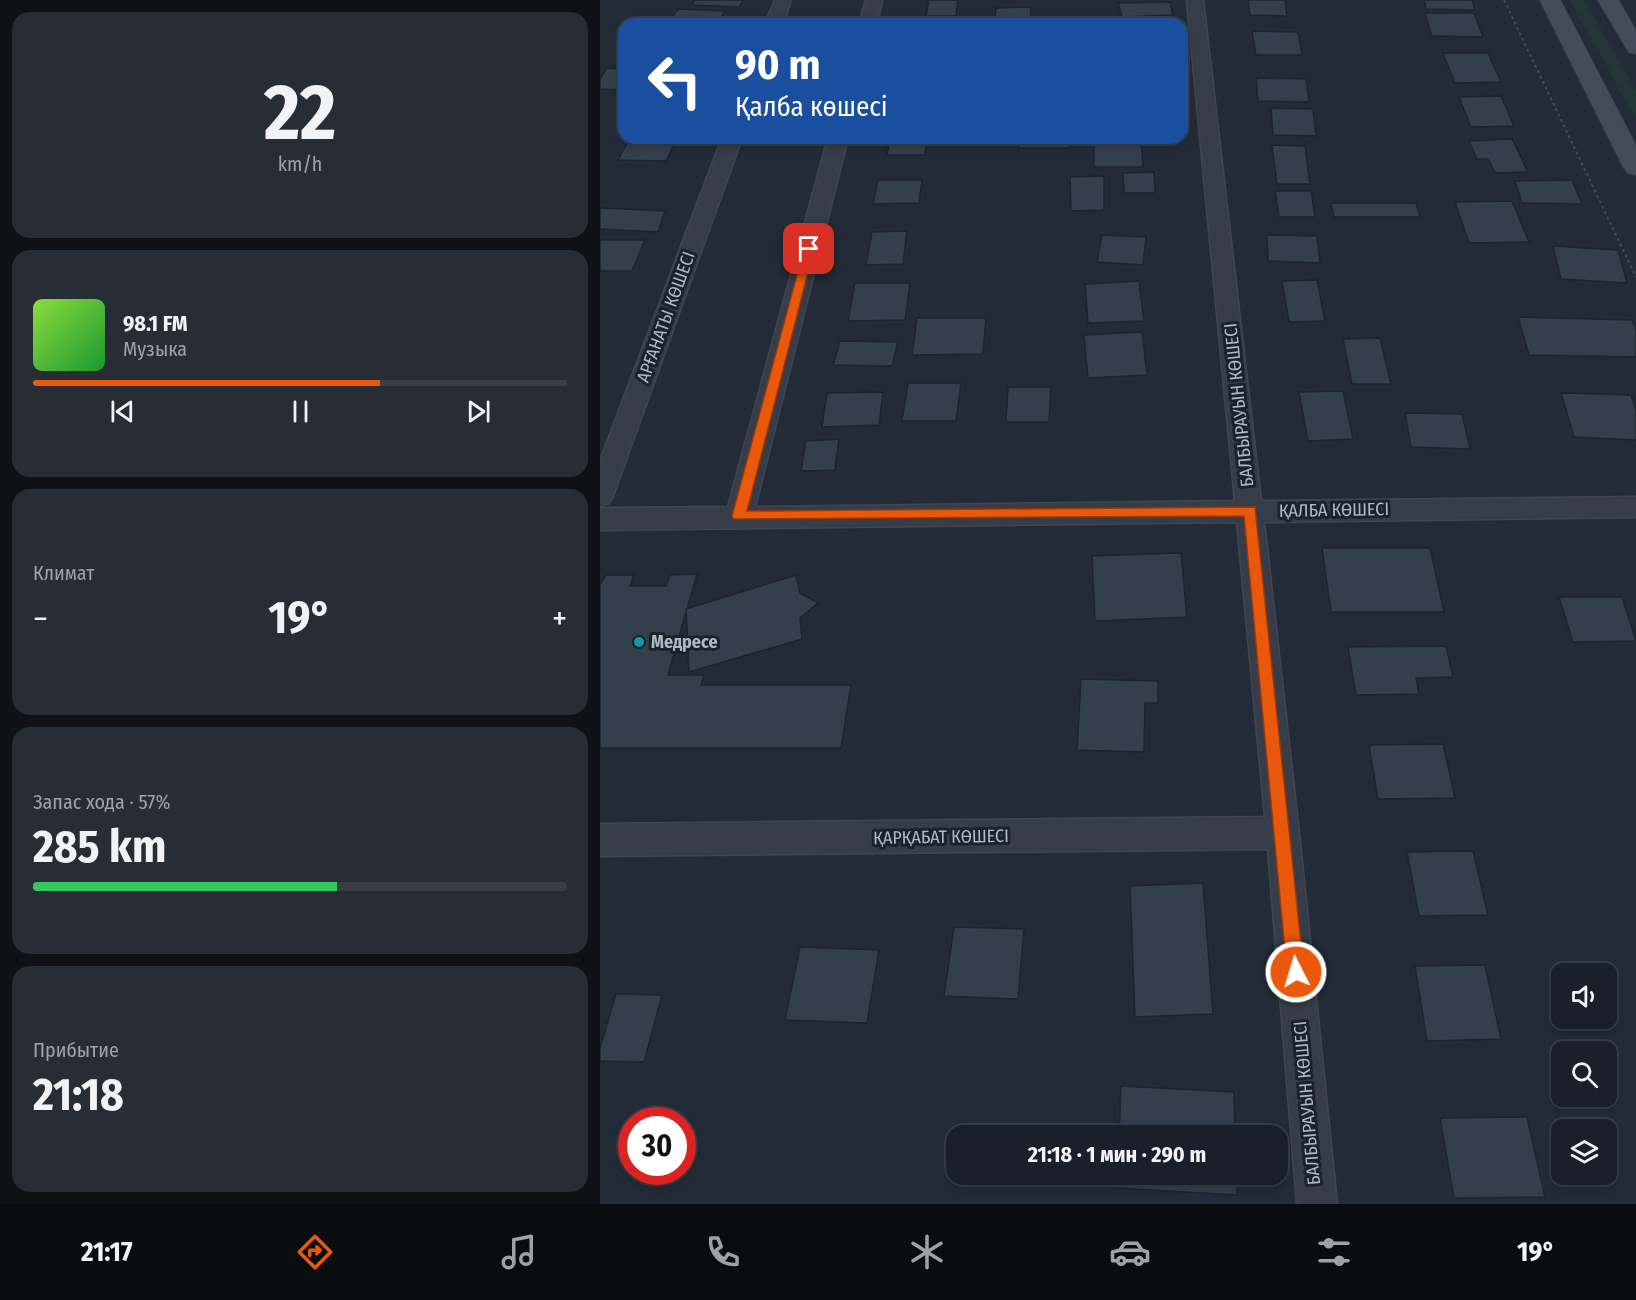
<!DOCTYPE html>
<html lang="ru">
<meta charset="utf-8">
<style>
body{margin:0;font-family:"Fira Sans Condensed",sans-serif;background:#272d35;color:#f1f3f6;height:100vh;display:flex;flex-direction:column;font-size:22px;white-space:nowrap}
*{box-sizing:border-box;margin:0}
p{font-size:20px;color:#9fa3a8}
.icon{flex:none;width:33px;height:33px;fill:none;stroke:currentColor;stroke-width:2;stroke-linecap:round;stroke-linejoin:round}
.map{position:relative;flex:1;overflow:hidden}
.sheet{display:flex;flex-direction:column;gap:12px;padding:12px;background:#0e1217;width:600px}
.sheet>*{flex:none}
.guide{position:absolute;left:18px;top:18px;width:570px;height:126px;border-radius:18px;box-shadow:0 3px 9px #0003,0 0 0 2px #383e46;background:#1a4fa0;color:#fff;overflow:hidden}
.tools{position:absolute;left:951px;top:963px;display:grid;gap:12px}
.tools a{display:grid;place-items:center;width:66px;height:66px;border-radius:12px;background:#1a2029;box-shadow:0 3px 9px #0003,0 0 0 2px #383e46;font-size:30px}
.speed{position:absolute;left:18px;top:1107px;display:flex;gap:12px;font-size:30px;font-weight:700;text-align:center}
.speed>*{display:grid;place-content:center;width:78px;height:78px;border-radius:50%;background:#1a2029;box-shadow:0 3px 9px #0003,0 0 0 2px #383e46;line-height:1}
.speed .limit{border:9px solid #d22;background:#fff;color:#111}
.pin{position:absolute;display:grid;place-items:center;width:51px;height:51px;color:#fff;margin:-26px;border-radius:12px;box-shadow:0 3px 9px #0006}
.me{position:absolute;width:66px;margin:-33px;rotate:355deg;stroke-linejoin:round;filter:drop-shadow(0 0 4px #0008)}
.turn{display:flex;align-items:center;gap:21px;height:126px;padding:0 18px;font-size:27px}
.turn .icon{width:78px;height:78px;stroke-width:2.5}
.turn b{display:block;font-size:42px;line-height:51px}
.big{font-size:45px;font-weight:700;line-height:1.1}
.sheet .card{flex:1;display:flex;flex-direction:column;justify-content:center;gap:9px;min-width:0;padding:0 21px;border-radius:18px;background:#272d35}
.sheet .dial{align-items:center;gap:0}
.dial b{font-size:78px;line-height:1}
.song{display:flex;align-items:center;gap:18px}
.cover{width:72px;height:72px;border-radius:9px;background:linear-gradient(135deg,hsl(90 70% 55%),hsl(130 70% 35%))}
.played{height:6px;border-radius:3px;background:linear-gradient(90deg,#ea580c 65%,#383e46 65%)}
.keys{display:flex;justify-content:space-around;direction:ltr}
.heat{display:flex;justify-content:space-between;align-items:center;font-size:33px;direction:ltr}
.charge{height:9px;border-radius:4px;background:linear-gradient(90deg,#34c759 57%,#383e46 0)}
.trip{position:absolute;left:346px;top:1125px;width:342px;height:60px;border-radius:18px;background:#1a2029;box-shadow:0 3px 9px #0003,0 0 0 2px #383e46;font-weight:700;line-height:60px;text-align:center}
.tabs{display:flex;height:96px;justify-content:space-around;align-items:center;background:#0a0d10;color:#9fa3a8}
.tabs .icon{width:42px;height:42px}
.tabs .current{color:#ea580c}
.tabs b{font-size:27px;color:#f1f3f6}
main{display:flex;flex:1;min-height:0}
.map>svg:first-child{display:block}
</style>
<main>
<section class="sheet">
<div class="card dial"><b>22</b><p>km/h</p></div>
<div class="card">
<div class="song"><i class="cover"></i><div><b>98.1 FM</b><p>Музыка</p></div></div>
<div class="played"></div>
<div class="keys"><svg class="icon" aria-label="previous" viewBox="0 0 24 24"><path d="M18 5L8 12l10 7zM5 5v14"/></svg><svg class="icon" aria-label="pause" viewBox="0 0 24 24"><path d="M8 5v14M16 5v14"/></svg><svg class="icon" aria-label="next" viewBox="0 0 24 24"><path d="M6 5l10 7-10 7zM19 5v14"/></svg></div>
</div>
<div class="card"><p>Климат</p>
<div class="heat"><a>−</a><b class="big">19°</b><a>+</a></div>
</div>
<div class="card"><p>Запас хода · 57%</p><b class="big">285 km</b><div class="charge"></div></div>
<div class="card"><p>Прибытие</p><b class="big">21:18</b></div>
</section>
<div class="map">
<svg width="1036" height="1204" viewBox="0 0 1036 1204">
<rect width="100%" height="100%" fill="#222b37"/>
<path fill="#243638" d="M 970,0 L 984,0 L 1036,91 L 1036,119 Z"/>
<g fill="#343f4e" stroke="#1d242e" stroke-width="1.5">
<path d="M 95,0 L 143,0 L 139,7 L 92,5 Z"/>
<path d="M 329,0 L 358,0 L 356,16 L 326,16 Z"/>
<path d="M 648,0 L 685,0 L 687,16 L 650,15 Z"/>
<path d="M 824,0 L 872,0 L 875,10 L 826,9 Z"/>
<path d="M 570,2 L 573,15 L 522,17 L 518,3 Z"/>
<path d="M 431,7 L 430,22 L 394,24 L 396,8 Z"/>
<path d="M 78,9 L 125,11 L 117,24 L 68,24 Z"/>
<path d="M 825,13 L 874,13 L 883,37 L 832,36 Z"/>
<path d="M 503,19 L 504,24 L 467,24 L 467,21 Z"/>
<path d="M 652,31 L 698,32 L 702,55 L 656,55 Z"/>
<path d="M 843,53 L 888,53 L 901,82 L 855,83 Z"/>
<path d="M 7,68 L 24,69 L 24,90 L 0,89 L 0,79 Z"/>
<path d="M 656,78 L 706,79 L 709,102 L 658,101 Z"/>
<path d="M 901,96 L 914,126 L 871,127 L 859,97 Z"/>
<path d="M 671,108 L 713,109 L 716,136 L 673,135 Z"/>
<path d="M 30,138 L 77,138 L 66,161 L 18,160 Z"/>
<path d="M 290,138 L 327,138 L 325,155 L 287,155 Z"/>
<path d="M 420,138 L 468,138 L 468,148 L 419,148 Z"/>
<path d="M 494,138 L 541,138 L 543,167 L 494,167 Z"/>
<path d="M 912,139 L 928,172 L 895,173 L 888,159 L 877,159 L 869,141 Z"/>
<path d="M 672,145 L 705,146 L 710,184 L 677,184 Z"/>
<path d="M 554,172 L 555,193 L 524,193 L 523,173 Z"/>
<path d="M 504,176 L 504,210 L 471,211 L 470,177 Z"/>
<path d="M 278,180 L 322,180 L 319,203 L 273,204 Z"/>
<path d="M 972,180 L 982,204 L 922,203 L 915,181 Z"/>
<path d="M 675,191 L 711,191 L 715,217 L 679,217 Z"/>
<path d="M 912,201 L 929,242 L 869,243 L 855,202 Z"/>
<path d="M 731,203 L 816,203 L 820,217 L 734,217 Z"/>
<path d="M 0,208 L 65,211 L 58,232 L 0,229 Z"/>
<path d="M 307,231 L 303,264 L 266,265 L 272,232 Z"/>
<path d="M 502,235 L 546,237 L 543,265 L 497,262 Z"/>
<path d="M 667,235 L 717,236 L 720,263 L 668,261 Z"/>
<path d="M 0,240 L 45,240 L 32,271 L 0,271 Z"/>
<path d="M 953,246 L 1018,250 L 1027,283 L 961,279 Z"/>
<path d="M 717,280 L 725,321 L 689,322 L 682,281 Z"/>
<path d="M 539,281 L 544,321 L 488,323 L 485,284 Z"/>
<path d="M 255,283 L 310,283 L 305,320 L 248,321 Z"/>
<path d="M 918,317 L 1032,320 L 1036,329 L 1036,357 L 929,355 Z"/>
<path d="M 317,318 L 386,318 L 383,354 L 312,355 Z"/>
<path d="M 542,332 L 547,375 L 488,378 L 484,335 Z"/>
<path d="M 780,338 L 791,384 L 752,384 L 743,339 Z"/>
<path d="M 240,341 L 298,342 L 292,366 L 233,365 Z"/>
<path d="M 308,383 L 361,383 L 356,421 L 302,421 Z"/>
<path d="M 408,387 L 451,387 L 449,422 L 406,422 Z"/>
<path d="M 743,391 L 753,439 L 708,441 L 699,392 Z"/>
<path d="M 283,392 L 279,425 L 222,427 L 227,393 Z"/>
<path d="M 961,393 L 1031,395 L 1036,411 L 1036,440 L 974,437 Z"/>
<path d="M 805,413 L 862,414 L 870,449 L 811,447 Z"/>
<path d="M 239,439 L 235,470 L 201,471 L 206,441 Z"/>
<path d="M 722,548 L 830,548 L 844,612 L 731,612 Z"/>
<path d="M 581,553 L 587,617 L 495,621 L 492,556 Z"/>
<path d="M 97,574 L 68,675 L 104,675 L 101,685 L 251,685 L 241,748 L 0,748 L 0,585 L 6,575 L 34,575 L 30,586 L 66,586 L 70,575 Z"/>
<path d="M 196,575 L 200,593 L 218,603 L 200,618 L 202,639 L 89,672 L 86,609 Z"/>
<path d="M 959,597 L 1022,597 L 1036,641 L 973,642 Z"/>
<path d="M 846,646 L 853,677 L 816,678 L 819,694 L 756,695 L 748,647 Z"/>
<path d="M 481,679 L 558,681 L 558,703 L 545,703 L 544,752 L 477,750 Z"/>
<path d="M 843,744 L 855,798 L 778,799 L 769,745 Z"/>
<path d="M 873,851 L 888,915 L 819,916 L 807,852 Z"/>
<path d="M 603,883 L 613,1014 L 535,1017 L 530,886 Z"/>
<path d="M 354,927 L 424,929 L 418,999 L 344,996 Z"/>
<path d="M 200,947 L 279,950 L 267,1023 L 185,1020 Z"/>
<path d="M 885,965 L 901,1039 L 827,1041 L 815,966 Z"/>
<path d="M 16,994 L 62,995 L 44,1062 L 0,1061 L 0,1048 Z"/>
<path d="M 521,1086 L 634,1092 L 635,1136 L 519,1136 Z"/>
<path d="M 927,1117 L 945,1197 L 854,1198 L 840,1118 Z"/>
<path d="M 518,1174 L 636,1174 L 637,1195 L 517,1188 Z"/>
</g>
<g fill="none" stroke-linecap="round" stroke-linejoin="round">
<g stroke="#3f4651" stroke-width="3">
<g id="street">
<path d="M 175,0 L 191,0 L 183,24 L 165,24 Z"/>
<path d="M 266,0 L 282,0 L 277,24 L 259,24 Z"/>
<path d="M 587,0 L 603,0 L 661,501 L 1036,497 L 1036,517 L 664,522 L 699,833 L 737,1204 L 697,1204 L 668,849 L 0,856 L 0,824 L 665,817 L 637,522 L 0,530 L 0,508 L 128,507 L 228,138 L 248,138 L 155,507 L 635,501 Z"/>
<path d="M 122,138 L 142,138 L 13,496 L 9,503 L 0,506 L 0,461 Z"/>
</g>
</g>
<g stroke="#3f4651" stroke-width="2">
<g id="secondary">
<path d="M 940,0 L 960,0 L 1036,146 L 1036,175 L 1028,173 L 1024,168 Z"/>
<path d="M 998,0 L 1018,0 L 1036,31 L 1036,54 L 1029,52 Z"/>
</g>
</g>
<path stroke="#3d4f51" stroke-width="2" stroke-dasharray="3 3" stroke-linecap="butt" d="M 904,0 L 1036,277"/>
<use href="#street" fill="#363d48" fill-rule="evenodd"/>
<use href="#secondary" fill="#444c5b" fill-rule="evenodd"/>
</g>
<path fill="#ea580c" stroke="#983908" stroke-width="1.5" d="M 209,246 L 214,249 L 147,511 L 655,507 L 704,972 L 702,978 L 696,981 L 690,978 L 687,972 L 644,516 L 134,519 L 132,516 L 204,249 Z"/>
<circle fill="#0f9aa8" stroke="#1b222c" stroke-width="2" cx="39" cy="642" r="6"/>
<g text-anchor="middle" stroke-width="6" stroke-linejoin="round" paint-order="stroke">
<g font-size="18" fill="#b0b8c4" stroke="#1b222c">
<text transform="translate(66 317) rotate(-70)" y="6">АРҒАНАТЫ КӨШЕСІ</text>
<text transform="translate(639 405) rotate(-96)" y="6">БАЛБЫРАУЫН КӨШЕСІ</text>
<text transform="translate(734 510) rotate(-1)" y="6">ҚАЛБА КӨШЕСІ</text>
<text transform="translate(341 837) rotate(-1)" y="6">ҚАРҚАБАТ КӨШЕСІ</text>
<text transform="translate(707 1103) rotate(-95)" y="6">БАЛБЫРАУЫН КӨШЕСІ</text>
</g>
<g font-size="18" font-weight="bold" fill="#b0b8c4" stroke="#1b222c" text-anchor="start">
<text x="51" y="648">Медресе</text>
</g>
</g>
</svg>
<div class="tools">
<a><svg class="icon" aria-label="sound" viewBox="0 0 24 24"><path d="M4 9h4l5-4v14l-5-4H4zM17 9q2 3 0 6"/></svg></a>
<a><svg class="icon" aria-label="search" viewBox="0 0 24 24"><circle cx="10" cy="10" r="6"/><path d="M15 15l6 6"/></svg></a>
<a><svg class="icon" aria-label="layers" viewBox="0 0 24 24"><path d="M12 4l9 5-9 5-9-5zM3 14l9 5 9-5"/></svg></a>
</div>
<div class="speed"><div class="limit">30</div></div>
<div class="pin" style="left:209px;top:249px;background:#d93025"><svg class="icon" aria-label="arrive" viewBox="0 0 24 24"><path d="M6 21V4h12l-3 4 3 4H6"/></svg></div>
<svg class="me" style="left:696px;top:972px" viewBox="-20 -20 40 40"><circle r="17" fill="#ea580c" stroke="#fff" stroke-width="3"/><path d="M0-11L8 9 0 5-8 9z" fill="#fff"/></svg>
<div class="trip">21:18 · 1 мин · 290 m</div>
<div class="guide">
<div class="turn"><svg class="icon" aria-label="left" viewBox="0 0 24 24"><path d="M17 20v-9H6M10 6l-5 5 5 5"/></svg><div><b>90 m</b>Қалба көшесі</div></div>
</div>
</div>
</main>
<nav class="tabs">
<b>21:17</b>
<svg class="icon current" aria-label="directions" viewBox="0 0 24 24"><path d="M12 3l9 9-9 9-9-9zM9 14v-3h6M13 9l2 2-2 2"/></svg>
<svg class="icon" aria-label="music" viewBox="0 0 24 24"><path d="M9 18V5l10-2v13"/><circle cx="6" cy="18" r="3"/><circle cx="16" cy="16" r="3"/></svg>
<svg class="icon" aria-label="phone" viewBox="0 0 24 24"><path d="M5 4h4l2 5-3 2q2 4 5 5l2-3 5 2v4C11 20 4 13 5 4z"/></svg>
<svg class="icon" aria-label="climate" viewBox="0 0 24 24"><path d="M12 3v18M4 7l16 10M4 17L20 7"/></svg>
<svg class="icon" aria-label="car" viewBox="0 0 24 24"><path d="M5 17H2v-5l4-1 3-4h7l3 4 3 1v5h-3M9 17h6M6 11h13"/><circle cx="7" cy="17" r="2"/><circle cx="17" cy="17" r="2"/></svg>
<svg class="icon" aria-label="filters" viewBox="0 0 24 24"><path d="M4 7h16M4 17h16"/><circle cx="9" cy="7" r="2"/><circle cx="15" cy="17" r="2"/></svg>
<b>19°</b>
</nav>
